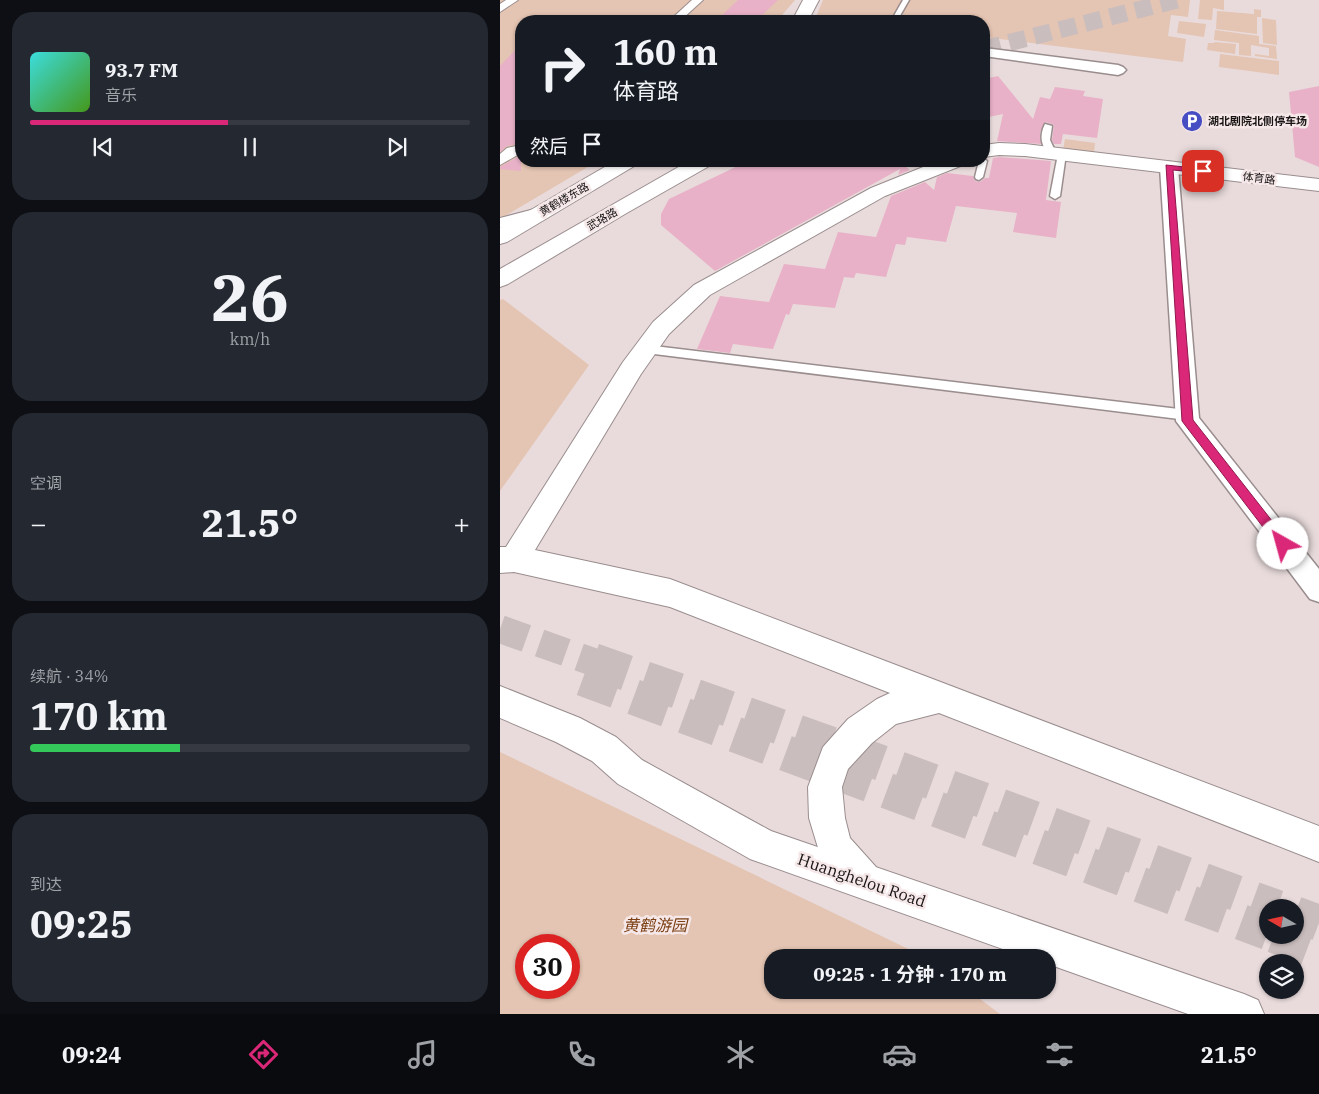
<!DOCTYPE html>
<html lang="zh">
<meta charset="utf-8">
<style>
body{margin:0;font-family:"IBM Plex Serif","Noto Sans SC",serif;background:#242831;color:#f1f3f6;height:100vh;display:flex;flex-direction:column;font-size:19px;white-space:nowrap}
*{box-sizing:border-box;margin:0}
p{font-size:16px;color:#9ea1a6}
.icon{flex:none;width:28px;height:28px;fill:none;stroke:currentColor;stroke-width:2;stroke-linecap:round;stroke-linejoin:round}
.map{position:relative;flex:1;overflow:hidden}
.drawer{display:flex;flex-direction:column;gap:12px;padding:12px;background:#0d0f14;width:500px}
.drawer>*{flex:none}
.hud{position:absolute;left:15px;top:15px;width:475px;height:152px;border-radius:20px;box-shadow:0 1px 4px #0004;background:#171b24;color:#f1f3f6;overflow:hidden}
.needle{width:32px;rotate:279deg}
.buttons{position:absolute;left:759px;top:899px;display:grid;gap:10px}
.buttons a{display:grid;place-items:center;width:45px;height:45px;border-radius:50%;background:#171b24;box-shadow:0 1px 4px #0004;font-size:25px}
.speed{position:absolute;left:15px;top:934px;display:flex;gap:10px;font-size:25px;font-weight:700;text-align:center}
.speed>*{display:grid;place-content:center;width:65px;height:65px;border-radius:50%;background:#171b24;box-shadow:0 1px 4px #0004;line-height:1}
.speed .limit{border:8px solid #d22;background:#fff;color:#111}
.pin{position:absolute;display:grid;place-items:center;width:42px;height:42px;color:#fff;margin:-21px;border-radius:10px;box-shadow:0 2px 8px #0006}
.me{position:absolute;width:55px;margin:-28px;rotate:322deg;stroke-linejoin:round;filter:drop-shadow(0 0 4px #0008)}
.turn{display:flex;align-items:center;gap:18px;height:105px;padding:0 15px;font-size:22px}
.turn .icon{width:65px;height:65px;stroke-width:2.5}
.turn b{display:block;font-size:35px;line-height:42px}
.then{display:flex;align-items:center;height:48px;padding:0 15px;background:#0003;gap:10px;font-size:19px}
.big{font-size:38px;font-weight:700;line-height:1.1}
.drawer .widget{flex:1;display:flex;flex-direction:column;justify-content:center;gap:8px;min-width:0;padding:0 18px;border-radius:20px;background:#242831}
.drawer .dial{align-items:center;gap:0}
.dial b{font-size:65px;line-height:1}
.song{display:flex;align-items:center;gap:15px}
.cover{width:60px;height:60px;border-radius:8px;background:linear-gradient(135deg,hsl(180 70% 55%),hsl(100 70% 35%))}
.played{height:5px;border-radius:2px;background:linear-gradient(90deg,#db2777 45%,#363941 45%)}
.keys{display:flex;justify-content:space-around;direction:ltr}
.heat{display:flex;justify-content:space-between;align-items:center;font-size:28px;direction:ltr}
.charge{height:8px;border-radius:4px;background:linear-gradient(90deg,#34c759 34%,#363941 0)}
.trip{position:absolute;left:264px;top:949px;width:292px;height:50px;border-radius:20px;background:#171b24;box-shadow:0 1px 4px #0004;font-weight:700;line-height:50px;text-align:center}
.dock{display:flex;height:80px;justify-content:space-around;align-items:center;background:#090b0e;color:#9ea1a6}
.dock .icon{width:35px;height:35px}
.dock .current{color:#db2777}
.dock b{font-size:22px;color:#f1f3f6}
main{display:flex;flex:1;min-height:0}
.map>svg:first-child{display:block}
</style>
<main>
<section class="drawer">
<div class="widget">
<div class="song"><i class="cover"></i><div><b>93.7 FM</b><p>音乐</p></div></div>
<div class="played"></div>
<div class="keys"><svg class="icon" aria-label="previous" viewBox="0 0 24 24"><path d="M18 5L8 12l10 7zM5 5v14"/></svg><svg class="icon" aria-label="pause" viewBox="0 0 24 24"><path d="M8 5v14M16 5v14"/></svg><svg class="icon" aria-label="next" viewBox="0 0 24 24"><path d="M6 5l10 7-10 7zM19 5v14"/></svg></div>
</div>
<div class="widget dial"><b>26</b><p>km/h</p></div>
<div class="widget"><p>空调</p>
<div class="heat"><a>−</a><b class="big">21.5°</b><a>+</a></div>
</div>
<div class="widget"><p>续航 · 34%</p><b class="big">170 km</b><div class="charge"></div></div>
<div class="widget"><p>到达</p><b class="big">09:25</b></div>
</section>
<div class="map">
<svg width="819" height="1014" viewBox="0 0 819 1014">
<rect width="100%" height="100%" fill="#e9dbdc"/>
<g fill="#e4c4b2" fill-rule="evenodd">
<path d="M 0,0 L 295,0 L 277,21 L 21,21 L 21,161 L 98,161 L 0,219 Z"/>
<path d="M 323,0 L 690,0 L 688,17 L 671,15 L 668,36 L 686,39 L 683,62 L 484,37 L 484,21 L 354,21 L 316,17 Z"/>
<path d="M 700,0 L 724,0 L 724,10 L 713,8 L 712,20 L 698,19 Z"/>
<path d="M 754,9 L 761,10 L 761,17 L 757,17 L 757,34 L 716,29 L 717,11 L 754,14 Z"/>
<path d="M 762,18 L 776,20 L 777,45 L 763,43 Z"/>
<path d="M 679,21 L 706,24 L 704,37 L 677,33 Z"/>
<path d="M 715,30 L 759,36 L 759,44 L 776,46 L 777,59 L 755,56 L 755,54 L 769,56 L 769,48 L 751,45 L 751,56 L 739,55 L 739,43 L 714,40 Z"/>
<path d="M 715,42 L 736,44 L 735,54 L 707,50 L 708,43 L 714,43 Z"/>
<path d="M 720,54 L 779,61 L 779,75 L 719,67 Z"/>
<path d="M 565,139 L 595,143 L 594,153 L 563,150 Z"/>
<path d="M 3,299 L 89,365 L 0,491 L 0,300 Z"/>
<path d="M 0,752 L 425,957 L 272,958 L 272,990 L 468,990 L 500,1014 L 0,1014 ZM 26,945 L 69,945 L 69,988 L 26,988 Z"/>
</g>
<g fill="#e8b1c7">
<path d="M 238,0 L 278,0 L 256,21 L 216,21 Z"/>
<path d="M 21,44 L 21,143 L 7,146 L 0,152 L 0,66 Z"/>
<path d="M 498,76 L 533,119 L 540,97 L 550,99 L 555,87 L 585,91 L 583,96 L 603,99 L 597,138 L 563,134 L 561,144 L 554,144 L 552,140 L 554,125 L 546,122 L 540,132 L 541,144 L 497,141 L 503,114 L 484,118 L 484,79 Z"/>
<path d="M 819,86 L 819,167 L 795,157 L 789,92 Z"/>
<path d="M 21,155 L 21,171 L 0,169 L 0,167 Z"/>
<path d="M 499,157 L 551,161 L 546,200 L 561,202 L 556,238 L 513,232 L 517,213 L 456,206 L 446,242 L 407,237 L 405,245 L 396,244 L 386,277 L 356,273 L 354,278 L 344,277 L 335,308 L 293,304 L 289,315 L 286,314 L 273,349 L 233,344 L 230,353 L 197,349 L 220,296 L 269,302 L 284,264 L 325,269 L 338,232 L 376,237 L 391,196 L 425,182 L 434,190 L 437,177 L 447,173 L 473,176 L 475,181 L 480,182 L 485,178 L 489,178 L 493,158 Z"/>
<path d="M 248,161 L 267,161 L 273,166 L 281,161 L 413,161 L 405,166 L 410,170 L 398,175 L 400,169 L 215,271 L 161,225 L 161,214 L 169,199 Z"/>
</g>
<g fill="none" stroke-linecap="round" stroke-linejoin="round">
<path stroke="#cabdbe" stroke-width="28" stroke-dasharray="28 14" stroke-linecap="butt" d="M 0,629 L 96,663"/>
<g stroke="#cabdbe" stroke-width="36" stroke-dasharray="36 18" stroke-linecap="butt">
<path d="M 93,661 L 335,746 L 777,908"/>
<path d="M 83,678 L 768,932"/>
<path d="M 795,914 L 819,923"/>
<path d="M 774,935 L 819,952"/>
</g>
<path stroke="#cabdbe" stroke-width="17" stroke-dasharray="17 9" stroke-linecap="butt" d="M 484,49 L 677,0"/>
<g stroke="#9a8d8e" stroke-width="3">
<g id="service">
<path d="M 403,0 L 409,0 L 397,21 L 391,21 Z"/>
<path d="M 545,124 L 552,126 L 550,140 L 556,153 L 555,155 L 549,155 C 541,145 539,136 545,124 Z"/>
<path d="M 562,151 L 566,154 L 560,196 L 555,199 L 550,196 L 558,154 Z"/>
<path d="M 484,159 L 487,161 L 483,177 L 479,180 L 476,179 L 475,177 L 479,161 L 484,161 Z"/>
<path d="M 146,345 L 687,410 L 693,415 L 687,420 L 146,353 L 141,349 Z"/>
</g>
</g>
<g stroke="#9a8d8e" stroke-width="2">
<g id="pedestrian">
<path d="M 6,0 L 18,0 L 0,12 L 0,4 Z"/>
<path d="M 192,0 L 203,0 L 180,21 L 169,21 Z"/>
<path d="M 21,145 L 21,153 L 0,165 L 0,154 L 7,148 Z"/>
<path d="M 42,207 L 47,208 L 49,211 L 47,214 L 0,228 L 0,218 Z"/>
</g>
</g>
<g stroke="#9a8d8e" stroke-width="3">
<g id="minor">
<path d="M 484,48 L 618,65 L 623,67 L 626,70 L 623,73 L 618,75 L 484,56 Z"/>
<path d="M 669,162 L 675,163 L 678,167 L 699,418 L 819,569 L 819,602 L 810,599 L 676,421 L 660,167 L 663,163 Z"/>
</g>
</g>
<g stroke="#9a8d8e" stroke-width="2">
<g id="tertiary">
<path d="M 499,143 L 525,144 L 819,179 L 819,191 L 525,156 L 499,155 L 484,157 L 484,145 Z"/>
<path d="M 438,161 L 465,161 L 463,165 L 385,196 L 210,295 L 169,334 L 141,374 L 35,550 L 170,579 L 819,826 L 819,862 L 439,713 L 396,724 L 372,743 L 348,769 L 342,787 L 345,818 L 350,838 L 376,867 L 381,880 L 376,893 L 363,898 L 350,893 L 322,861 L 309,818 L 308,787 L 323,747 L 348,719 L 377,699 L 390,693 L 170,607 L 14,572 L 0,573 L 0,547 L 6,547 L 123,362 L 153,322 L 194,285 L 371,188 Z"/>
</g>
</g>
<g stroke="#9a8d8e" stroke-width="2">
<g id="primary">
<path d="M 303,0 L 319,0 L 308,21 L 292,21 Z"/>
<path d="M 115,161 L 138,161 L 136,165 L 7,242 L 0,244 L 0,228 Z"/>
<path d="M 0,686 L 80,718 L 116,737 L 142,760 L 271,831 L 744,994 L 758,1000 L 764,1014 L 688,1014 L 548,964 L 548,958 L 528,958 L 250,859 L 118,784 L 92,761 L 56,742 L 0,718 Z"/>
</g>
</g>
<g stroke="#9a8d8e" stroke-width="2">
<path id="trunk" d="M 189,161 L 213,161 L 211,165 L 125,214 L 8,284 L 0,287 L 0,269 Z"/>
</g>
<use href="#service" fill="#fff" fill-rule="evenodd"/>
<use href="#pedestrian" fill="#fff" fill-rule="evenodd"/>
<use href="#minor" fill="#fff" fill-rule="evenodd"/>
<use href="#tertiary" fill="#fff" fill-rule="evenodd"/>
<use href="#primary" fill="#fff" fill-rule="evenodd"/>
<use href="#trunk" fill="#fff" fill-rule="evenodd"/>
</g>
<path fill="#db2777" stroke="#8e194d" d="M 666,165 L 703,169 L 707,171 L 703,173 L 673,170 L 693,420 L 787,540 L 789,544 L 787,548 L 783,549 L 779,548 L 682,421 Z"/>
<defs>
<g id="parking-disc" transform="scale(1.125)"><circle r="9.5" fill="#474dc2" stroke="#f6e8e9"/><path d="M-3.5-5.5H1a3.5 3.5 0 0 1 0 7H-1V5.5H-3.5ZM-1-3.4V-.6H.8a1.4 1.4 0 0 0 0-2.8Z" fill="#fff"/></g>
</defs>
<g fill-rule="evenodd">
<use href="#parking-disc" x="692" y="121"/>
</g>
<g text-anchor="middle" stroke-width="5" stroke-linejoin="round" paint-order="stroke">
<g font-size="11" font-weight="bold" fill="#171313" stroke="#f6e8e9" text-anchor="start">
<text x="708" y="125">湖北剧院北侧停车场</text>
</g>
<g font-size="11" fill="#171313" stroke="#f6e8e9">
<text transform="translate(759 178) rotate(7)" y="4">体育路</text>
<text transform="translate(64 199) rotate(-30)" y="4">黄鹤楼东路</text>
<text transform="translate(102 219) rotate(-30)" y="4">武珞路</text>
</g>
<g font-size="16" fill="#171313" stroke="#f6e8e9">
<text transform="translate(362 880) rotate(19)" y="6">Huanghelou Road</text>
</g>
<g font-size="16" font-style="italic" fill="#7c4015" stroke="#f6e8e9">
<text x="155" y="931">黄鹤游园</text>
</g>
</g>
</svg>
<div class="buttons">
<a><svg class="needle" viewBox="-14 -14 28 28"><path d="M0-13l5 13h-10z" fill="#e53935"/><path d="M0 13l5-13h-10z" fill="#9ea1a6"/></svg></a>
<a><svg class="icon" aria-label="layers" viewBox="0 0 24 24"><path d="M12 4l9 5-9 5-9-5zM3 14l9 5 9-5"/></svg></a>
</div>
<div class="speed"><div class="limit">30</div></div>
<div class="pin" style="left:703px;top:171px;background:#d93025"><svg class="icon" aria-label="arrive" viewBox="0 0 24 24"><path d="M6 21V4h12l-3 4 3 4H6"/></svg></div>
<svg class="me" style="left:783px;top:544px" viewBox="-20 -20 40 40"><circle r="19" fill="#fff"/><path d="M0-13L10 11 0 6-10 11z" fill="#db2777"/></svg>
<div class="trip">09:25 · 1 分钟 · 170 m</div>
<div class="hud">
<div class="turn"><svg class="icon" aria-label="right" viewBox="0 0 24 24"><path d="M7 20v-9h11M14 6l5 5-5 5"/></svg><div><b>160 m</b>体育路</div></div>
<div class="then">然后<svg class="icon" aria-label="arrive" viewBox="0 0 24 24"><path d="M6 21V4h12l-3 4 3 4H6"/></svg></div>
</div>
</div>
</main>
<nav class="dock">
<b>09:24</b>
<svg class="icon current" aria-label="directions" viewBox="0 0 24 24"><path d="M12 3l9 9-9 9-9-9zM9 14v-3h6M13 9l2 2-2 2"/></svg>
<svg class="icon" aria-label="music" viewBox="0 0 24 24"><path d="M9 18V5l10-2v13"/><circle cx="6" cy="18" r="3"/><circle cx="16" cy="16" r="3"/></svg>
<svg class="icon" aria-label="phone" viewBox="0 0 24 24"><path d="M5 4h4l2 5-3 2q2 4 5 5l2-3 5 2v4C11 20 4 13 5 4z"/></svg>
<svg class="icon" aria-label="climate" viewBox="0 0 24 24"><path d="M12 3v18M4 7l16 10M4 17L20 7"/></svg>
<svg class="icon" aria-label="car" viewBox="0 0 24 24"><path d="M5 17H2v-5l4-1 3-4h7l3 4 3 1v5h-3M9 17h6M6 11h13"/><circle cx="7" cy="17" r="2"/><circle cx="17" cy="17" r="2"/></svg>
<svg class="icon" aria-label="filters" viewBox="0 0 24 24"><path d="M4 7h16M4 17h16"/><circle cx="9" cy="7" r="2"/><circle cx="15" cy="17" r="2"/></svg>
<b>21.5°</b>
</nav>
